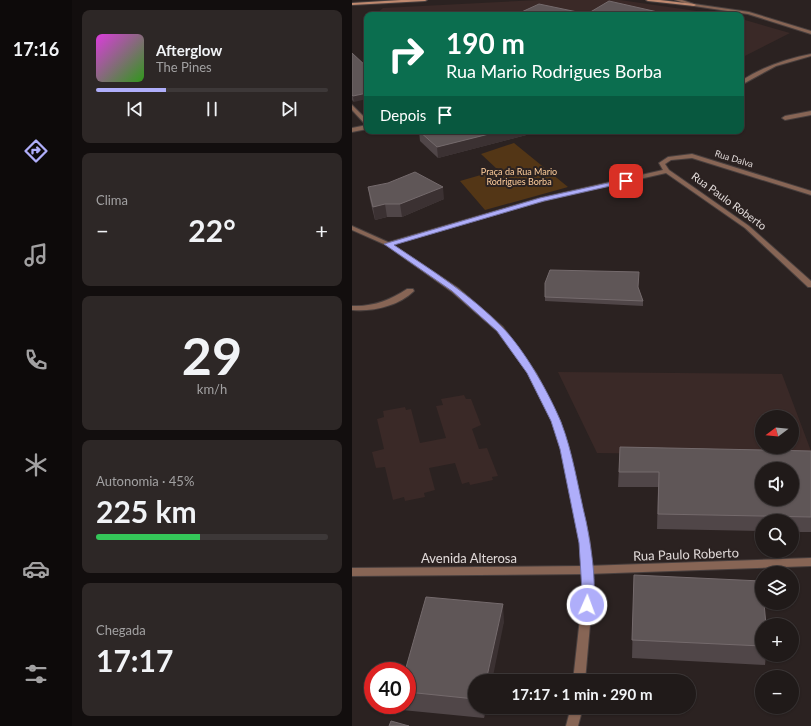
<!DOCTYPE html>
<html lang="pt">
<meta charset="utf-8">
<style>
body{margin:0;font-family:Lato,sans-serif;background:#2d2726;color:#f1f3f6;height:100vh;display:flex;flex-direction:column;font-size:15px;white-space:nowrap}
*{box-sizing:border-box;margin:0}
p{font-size:13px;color:#a2a1a2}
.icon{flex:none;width:22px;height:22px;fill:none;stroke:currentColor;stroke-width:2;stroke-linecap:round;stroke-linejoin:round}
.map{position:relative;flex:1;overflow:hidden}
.drawer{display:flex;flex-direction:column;gap:10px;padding:10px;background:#120e0e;width:280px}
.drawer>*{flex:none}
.banner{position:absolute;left:12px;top:12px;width:380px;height:122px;border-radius:8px;box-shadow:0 1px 3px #0004,0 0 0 1px #3d3838;background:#0b6e4f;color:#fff;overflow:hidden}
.needle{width:26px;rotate:254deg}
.buttons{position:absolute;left:403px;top:410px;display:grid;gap:8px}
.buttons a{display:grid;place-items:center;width:44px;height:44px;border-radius:50%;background:#201a19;box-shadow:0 1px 3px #0004,0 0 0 1px #3d3838;font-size:20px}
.speed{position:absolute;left:12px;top:662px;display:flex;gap:8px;font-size:20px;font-weight:700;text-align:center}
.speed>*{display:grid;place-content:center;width:52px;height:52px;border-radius:50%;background:#201a19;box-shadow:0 1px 3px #0004,0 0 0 1px #3d3838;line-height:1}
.speed .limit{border:6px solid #d22;background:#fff;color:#111}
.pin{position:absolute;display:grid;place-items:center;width:34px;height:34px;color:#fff;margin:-17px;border-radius:8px;box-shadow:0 2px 6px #0006}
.me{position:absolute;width:44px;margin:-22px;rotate:2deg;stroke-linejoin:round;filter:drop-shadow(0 0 3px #0008)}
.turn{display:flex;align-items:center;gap:14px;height:84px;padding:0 16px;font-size:18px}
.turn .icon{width:52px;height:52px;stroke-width:2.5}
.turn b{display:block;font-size:28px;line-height:34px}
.then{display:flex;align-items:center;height:38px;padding:0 16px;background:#0003;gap:8px;font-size:15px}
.big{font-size:30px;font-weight:700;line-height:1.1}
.drawer .card{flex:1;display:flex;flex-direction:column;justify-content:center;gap:6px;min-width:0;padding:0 14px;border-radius:8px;background:#2d2726}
.drawer .dial{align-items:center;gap:0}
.dial b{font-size:52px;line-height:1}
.song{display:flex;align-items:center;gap:12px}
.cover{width:48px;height:48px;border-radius:6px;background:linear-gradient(135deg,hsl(300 70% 55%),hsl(110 70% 35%))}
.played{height:4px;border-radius:2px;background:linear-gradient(90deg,#afaefa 30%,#3d3838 30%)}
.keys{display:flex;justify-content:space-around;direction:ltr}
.heat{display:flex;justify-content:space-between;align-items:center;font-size:22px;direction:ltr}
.charge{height:6px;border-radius:3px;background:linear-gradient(90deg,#34c759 45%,#3d3838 0)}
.trip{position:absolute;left:116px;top:674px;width:228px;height:40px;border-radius:20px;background:#201a19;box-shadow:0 1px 3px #0004,0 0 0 1px #3d3838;font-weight:700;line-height:40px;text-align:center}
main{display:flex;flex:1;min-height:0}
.tab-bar{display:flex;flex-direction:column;width:72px;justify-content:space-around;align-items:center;background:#0d0a0a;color:#a2a1a2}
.tab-bar .icon{width:28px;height:28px}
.tab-bar .selected{color:#afaefa}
.tab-bar b{font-size:18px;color:#f1f3f6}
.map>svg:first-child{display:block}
</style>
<main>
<nav class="tab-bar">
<b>17:16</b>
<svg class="icon selected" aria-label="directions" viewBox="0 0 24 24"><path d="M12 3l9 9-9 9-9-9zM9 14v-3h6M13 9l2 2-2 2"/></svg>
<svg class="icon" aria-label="music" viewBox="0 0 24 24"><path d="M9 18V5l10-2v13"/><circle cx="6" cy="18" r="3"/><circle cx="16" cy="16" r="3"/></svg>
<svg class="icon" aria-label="phone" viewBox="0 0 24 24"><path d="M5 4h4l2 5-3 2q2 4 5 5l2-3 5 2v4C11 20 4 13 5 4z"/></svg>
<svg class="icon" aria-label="climate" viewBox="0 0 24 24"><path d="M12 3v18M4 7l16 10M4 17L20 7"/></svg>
<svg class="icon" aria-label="car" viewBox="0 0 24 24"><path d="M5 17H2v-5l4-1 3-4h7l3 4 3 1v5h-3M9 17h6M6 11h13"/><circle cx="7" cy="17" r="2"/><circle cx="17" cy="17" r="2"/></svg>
<svg class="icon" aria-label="filters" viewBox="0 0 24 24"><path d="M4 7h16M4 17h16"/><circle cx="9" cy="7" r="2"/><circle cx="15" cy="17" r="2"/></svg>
</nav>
<section class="drawer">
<div class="card">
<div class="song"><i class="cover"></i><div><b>Afterglow</b><p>The Pines</p></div></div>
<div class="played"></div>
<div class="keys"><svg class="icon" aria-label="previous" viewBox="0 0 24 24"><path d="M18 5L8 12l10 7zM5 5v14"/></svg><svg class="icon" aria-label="pause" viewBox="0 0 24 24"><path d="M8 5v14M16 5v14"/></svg><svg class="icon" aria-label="next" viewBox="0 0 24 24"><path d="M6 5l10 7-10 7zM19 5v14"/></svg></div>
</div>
<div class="card"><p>Clima</p>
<div class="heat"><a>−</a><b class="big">22°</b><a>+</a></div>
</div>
<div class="card dial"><b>29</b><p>km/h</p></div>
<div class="card"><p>Autonomia · 45%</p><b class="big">225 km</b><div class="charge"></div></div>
<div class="card"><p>Chegada</p><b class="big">17:17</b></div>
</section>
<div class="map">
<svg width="459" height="726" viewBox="0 0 459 726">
<rect width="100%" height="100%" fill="#2b2221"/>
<g fill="#3a2927" fill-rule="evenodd">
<path d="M 187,0 L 268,0 L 372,15 L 23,15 L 31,8 Z"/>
<path d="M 389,19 L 393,20 L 438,33 L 389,58 Z"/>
<path d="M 206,372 L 430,374 L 459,451 L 459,456 L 245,453 ZM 410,417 L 440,417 L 440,447 L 410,447 Z"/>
<path d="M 112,395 L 114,399 L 119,399 L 129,425 L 120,429 L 127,449 L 135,448 L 146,476 L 140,477 L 141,480 L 118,485 L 117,482 L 110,484 L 103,463 L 77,468 L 83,490 L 72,493 L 73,497 L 53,501 L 52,497 L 41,500 L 33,467 L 24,468 L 20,452 L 32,449 L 25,419 L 32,417 L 31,411 L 53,407 L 54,410 L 59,409 L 68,443 L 94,438 L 84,406 L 91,405 L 89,399 Z"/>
</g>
<path fill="#533616" d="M 162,143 L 216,187 L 133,210 L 108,181 L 146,170 L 129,154 Z"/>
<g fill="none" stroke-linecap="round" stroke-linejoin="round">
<g stroke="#483f3e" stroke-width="2">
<g id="service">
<path d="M 459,54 L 459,56 L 424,66 L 389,85 L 389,81 C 410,67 434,59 459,54 Z"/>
<path d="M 0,105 L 15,120 L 15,125 L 13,124 L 0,110 Z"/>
<path d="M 459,111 L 459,115 L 433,120 L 430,118 L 433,116 Z"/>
<path d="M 55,289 L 61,289 L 62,291 C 47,306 20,312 0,310 L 0,306 C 21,307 38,300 55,289 Z"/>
</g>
</g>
<g stroke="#483f3e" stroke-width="2">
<g id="minor">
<path d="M 323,0 L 330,0 L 342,4 L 397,12 L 459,31 L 459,34 L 396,14 L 342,6 Z"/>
<path d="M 15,125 L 15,129 L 0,132 L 0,128 Z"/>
<path d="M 340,154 L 459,191 L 459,195 L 340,158 L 319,160 L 313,164 L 317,170 L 397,226 L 459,281 L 459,287 L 456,287 L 393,228 L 314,173 L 191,201 L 38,245 L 34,245 L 33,244 L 34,243 L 188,198 L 311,170 L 307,163 L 316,157 Z"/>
<path d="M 459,558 L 459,566 L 234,574 L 0,576 L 0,568 L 234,566 Z"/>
</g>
</g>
<g stroke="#483f3e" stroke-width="2">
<g id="tertiary">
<path d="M 0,226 L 38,243 L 106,288 L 151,327 L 184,373 L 208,421 L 217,449 L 238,543 L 241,591 L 233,681 L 221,681 L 231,591 L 228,543 L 209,449 L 200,421 L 176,373 L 145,331 L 100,292 L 34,245 L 0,230 Z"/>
<path d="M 219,707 L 231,707 L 226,726 L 214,726 Z"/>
</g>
</g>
<g stroke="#483f3e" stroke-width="2">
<g id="secondary">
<path d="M 49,0 L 75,0 L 73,1 L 0,5 L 0,3 Z"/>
<path d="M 294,0 L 308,0 L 342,4 L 344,5 L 342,6 L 296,1 Z"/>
</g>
</g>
<use href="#service" fill="#876555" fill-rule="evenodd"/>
<use href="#minor" fill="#876555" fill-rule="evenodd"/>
<use href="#tertiary" fill="#876555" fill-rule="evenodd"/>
<use href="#secondary" fill="#bf896f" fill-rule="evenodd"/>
</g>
<g fill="#504648">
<path d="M 0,53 L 2,102 L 0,100 Z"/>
<path d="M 67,131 L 190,131 L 86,158 L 68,141 Z"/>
<path d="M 16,187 L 92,199 L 50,217 L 35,217 L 23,220 L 18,200 Z"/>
<path d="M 193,283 L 286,287 L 291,301 L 291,306 L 193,301 Z"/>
<path d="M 268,447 L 459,451 L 459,532 L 440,532 L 440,521 L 410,521 L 410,531 L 305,529 L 306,487 L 266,487 Z"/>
<path d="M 282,575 L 410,625 L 410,655 L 414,655 L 413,665 L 280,658 Z"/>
<path d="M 152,622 L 123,681 L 123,707 L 135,707 L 132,718 L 50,710 L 50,705 L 55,705 L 55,671 Z"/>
</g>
<g fill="#3b3132">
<path d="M 15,93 L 15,99 L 2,102 L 1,96 Z"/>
<path d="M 149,131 L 190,131 L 86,158 L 85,147 Z"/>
<path d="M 91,187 L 92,199 L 50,217 L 48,204 Z"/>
<path d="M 33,204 L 35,217 L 23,220 L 21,207 Z"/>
<path d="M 151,604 L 152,622 L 140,681 L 134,681 Z"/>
<path d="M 131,707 L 135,707 L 132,718 Z"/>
</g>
<g fill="#5f5657" stroke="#746a6c" fill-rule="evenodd">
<path d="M 257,1 L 319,15 L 163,15 L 187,4 L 235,14 Z"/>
<path d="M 0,53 L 15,67 L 15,93 L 1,96 L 0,95 Z"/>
<path d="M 67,131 L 149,131 L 85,147 Z"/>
<path d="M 63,172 L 91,187 L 48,204 L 33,204 L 21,207 L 16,187 L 36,183 Z"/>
<path d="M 198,270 L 287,272 L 286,287 L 291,301 L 193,297 L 193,283 Z"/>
<path d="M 268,447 L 459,451 L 459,517 L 306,514 L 307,472 L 267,472 ZM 410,469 L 440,469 L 440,499 L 410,499 Z"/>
<path d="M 282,575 L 409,581 L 410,603 L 412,603 L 414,625 L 410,625 L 410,646 L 280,640 Z"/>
<path d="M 74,597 L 151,604 L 134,681 L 123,681 L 123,699 L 55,692 L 55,671 L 53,671 Z"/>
<path d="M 39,721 L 57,726 L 37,726 Z"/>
</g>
<path fill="#afaefa" stroke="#7271a2" d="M 274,179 L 277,181 L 276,182 L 192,201 L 42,245 C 79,270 118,294 150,327 C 172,349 197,393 209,422 C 221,453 226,488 234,521 C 238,540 247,592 239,608 L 230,608 L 229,605 L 230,591 L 227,543 L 208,449 L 199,421 L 175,373 L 145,331 L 100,291 L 32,244 L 188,198 Z"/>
<g text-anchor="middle" stroke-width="4" stroke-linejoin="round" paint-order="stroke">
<g font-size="9" fill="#e0d9d8" stroke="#2b2221">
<text transform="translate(382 159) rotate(17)" y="3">Rua Dalva</text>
</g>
<g font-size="9" fill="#ffce9c" stroke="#2b2221">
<text x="167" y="175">Praça da Rua Mario<tspan x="167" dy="10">Rodrigues Borba</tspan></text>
</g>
<g font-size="11" fill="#e0d9d8" stroke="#2b2221">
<text transform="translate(377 201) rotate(36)" y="4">Rua Paulo Roberto</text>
</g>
<g font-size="13" fill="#e0d9d8" stroke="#2b2221">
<text transform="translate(334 554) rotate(-2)" y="5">Rua Paulo Roberto</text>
<text x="117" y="563">Avenida Alterosa</text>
</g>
</g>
</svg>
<div class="buttons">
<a><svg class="needle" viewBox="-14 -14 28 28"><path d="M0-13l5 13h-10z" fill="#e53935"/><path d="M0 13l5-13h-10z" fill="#a2a1a2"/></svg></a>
<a><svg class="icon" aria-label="sound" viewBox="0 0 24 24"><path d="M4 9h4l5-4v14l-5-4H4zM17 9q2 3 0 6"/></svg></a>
<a><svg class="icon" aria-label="search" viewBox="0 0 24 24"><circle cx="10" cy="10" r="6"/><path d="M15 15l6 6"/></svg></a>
<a><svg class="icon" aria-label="layers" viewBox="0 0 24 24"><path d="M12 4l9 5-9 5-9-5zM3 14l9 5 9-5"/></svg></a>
<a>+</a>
<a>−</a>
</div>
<div class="speed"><div class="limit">40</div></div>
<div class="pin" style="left:274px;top:181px;background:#d93025"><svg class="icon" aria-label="arrive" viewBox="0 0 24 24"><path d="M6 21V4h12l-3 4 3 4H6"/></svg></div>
<svg class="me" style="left:235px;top:605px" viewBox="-20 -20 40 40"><circle r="17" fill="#afaefa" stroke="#fff" stroke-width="3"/><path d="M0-11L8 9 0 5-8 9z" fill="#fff"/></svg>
<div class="trip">17:17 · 1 min · 290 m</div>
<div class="banner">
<div class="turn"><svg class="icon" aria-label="right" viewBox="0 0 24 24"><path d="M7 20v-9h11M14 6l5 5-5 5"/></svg><div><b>190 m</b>Rua Mario Rodrigues Borba</div></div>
<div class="then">Depois<svg class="icon" aria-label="arrive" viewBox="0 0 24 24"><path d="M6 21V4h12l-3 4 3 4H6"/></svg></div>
</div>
</div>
</main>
